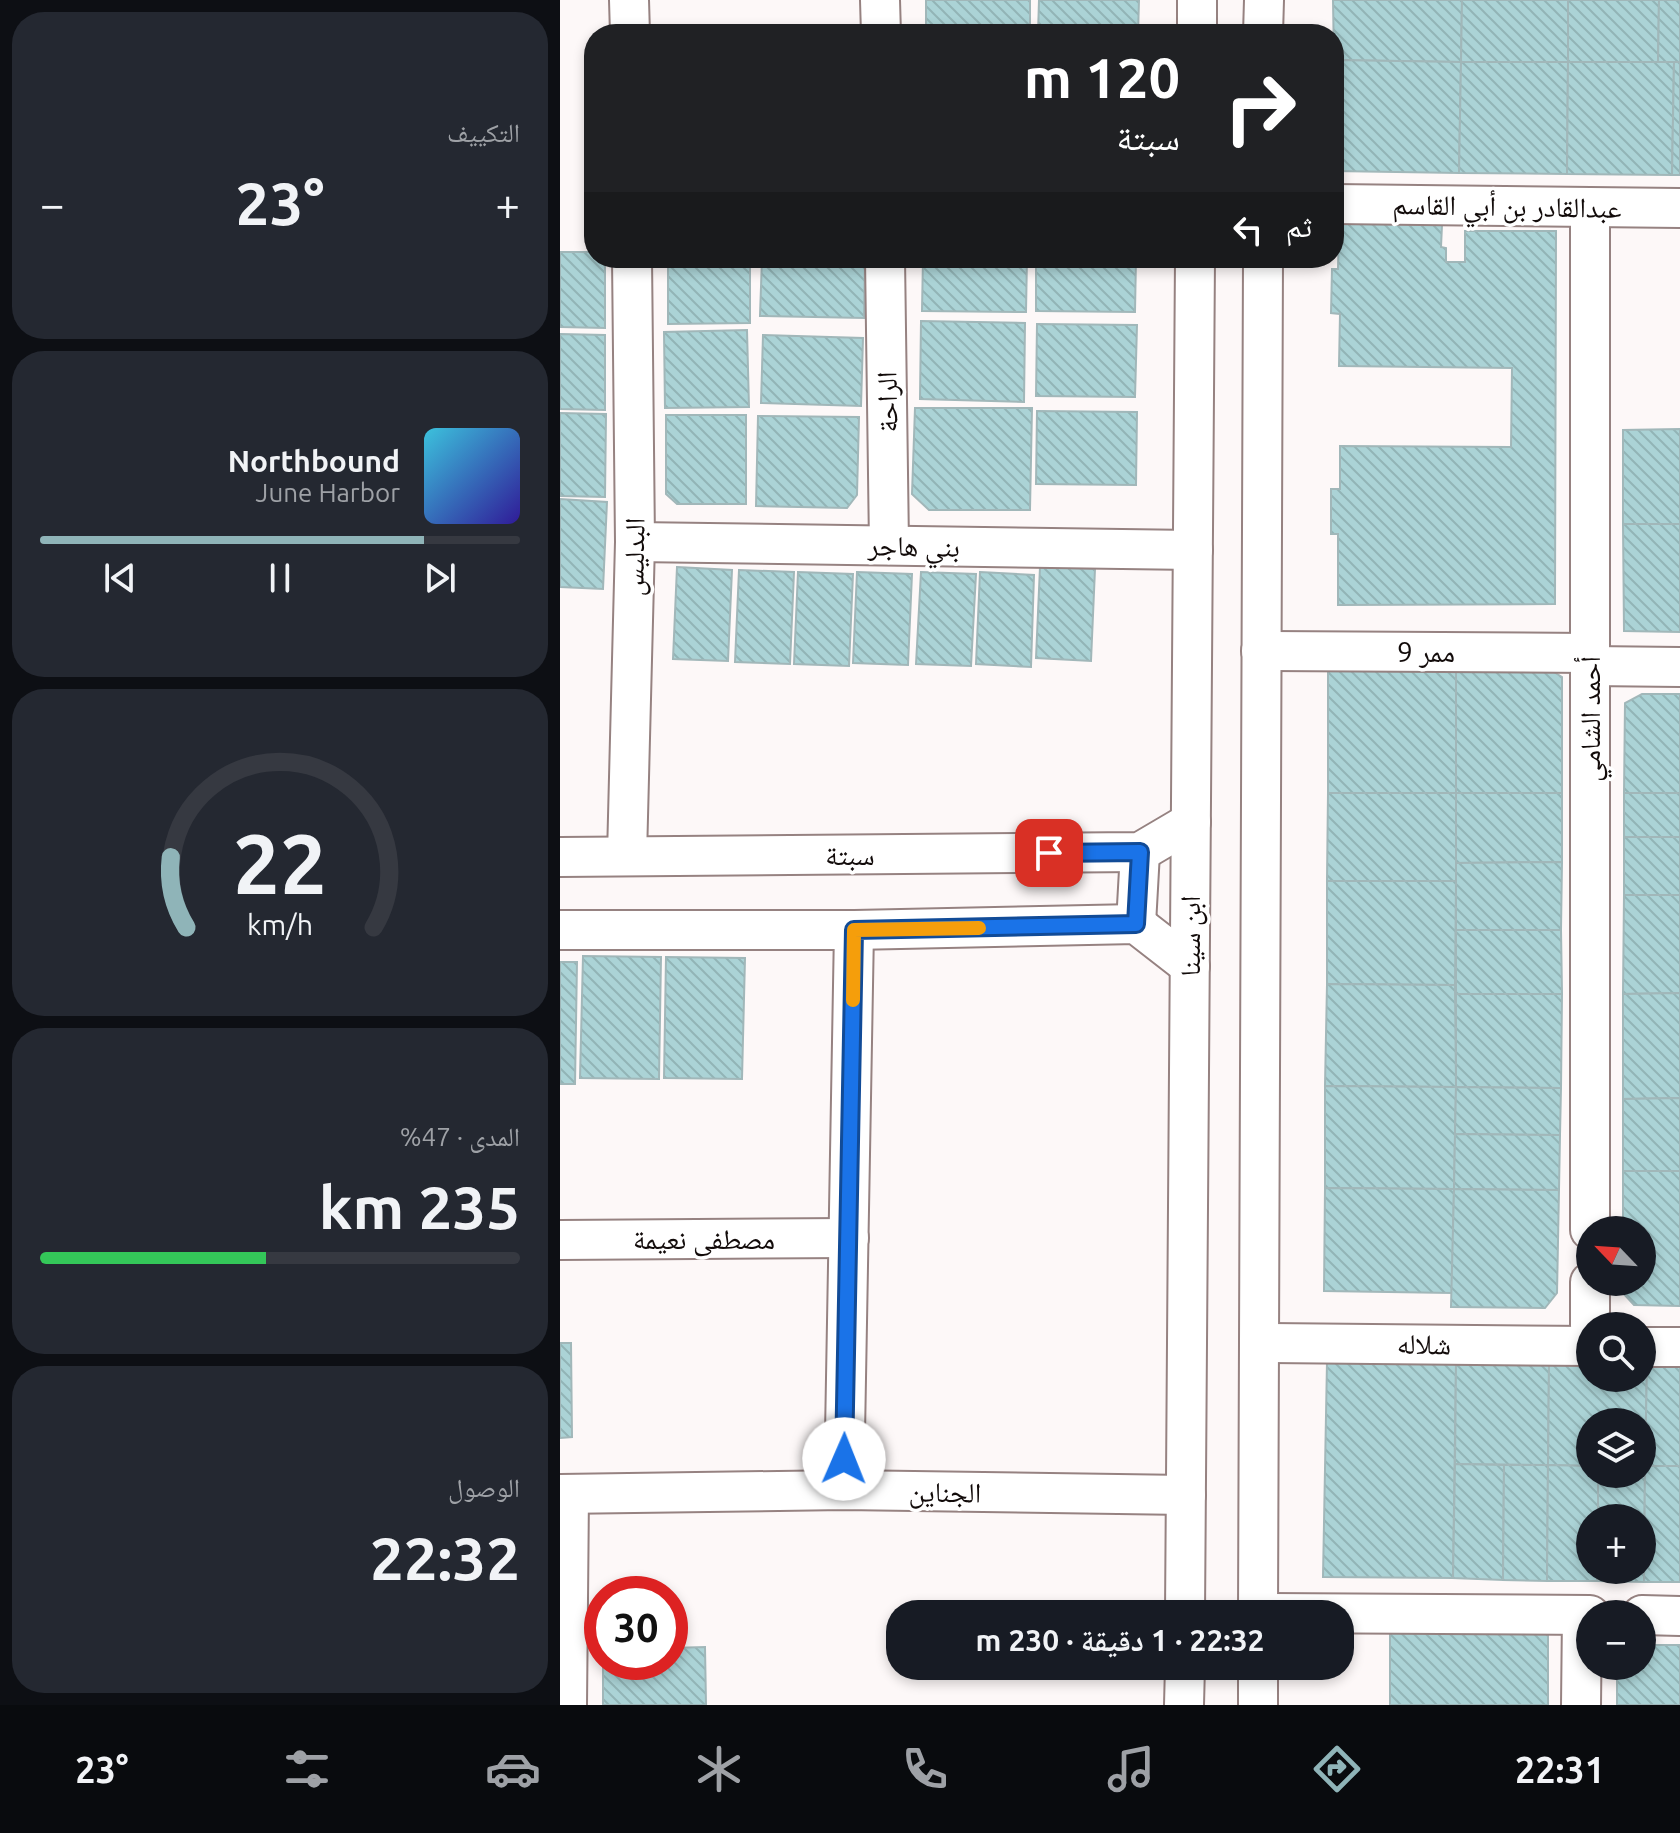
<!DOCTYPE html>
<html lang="ar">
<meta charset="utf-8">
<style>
body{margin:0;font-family:Ubuntu,"Noto Naskh Arabic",sans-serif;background:#242831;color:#f1f3f6;direction:rtl;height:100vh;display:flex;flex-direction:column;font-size:30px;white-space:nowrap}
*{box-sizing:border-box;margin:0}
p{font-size:26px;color:#9ea1a6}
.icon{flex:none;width:44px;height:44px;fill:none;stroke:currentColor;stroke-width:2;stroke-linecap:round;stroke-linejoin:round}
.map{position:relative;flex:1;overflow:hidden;direction:ltr}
.drawer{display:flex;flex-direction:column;gap:12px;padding:12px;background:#0d0f14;width:560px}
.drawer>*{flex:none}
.top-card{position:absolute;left:24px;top:24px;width:760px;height:244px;border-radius:32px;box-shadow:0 4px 12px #0003;direction:rtl;background:#202124;color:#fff;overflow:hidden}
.needle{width:52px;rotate:295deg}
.tools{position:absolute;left:1016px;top:1216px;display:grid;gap:16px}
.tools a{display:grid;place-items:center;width:80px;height:80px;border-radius:50%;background:#171b24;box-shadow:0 4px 12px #0003;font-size:40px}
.speed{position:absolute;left:24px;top:1576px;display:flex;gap:16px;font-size:40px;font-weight:700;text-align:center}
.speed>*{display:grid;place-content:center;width:104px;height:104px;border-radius:50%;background:#171b24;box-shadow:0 4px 12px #0003;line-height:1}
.speed .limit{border:12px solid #d22;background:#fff;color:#111}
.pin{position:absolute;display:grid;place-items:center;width:68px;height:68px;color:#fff;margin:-34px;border-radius:16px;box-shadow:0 4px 12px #0006}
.me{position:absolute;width:88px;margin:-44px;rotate:1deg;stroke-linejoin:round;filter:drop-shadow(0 0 6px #0008)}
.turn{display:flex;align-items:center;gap:28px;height:168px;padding:0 32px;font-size:36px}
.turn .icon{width:104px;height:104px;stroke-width:2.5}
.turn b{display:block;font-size:56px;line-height:68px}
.then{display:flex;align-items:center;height:76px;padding:0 32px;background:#0003;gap:16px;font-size:30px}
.big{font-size:60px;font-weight:700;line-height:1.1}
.drawer .card{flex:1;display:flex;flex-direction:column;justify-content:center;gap:12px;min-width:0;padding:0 28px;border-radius:32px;background:#242831}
.drawer .dial{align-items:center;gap:0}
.dial svg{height:208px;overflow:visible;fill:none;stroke:#363941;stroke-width:7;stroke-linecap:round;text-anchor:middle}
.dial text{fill:#f1f3f6;stroke:none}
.song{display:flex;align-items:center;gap:24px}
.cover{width:96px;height:96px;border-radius:12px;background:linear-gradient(135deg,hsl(190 70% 55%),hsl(250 70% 35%))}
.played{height:8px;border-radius:4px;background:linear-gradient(90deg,#8fb4b8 80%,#363941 80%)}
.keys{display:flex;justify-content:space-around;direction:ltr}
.heat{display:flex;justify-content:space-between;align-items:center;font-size:44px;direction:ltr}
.charge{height:12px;border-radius:6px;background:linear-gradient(90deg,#34c759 47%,#363941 0)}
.trip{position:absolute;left:326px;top:1600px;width:468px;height:80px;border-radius:32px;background:#171b24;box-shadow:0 4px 12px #0003;font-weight:700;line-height:80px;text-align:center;direction:rtl}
.tabs{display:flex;height:128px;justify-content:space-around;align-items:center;background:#090b0e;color:#9ea1a6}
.tabs .icon{width:56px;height:56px}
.tabs .selected{color:#8fb4b8}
.tabs b{font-size:36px;color:#f1f3f6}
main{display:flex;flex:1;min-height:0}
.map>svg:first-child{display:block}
</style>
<main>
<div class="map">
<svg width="1120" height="1705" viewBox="0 0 1120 1705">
<defs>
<pattern id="building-back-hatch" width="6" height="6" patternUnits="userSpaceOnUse" patternTransform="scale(2)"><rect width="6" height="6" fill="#abd3d6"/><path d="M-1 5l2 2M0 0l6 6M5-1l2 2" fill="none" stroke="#92b4b6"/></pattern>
</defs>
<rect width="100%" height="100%" fill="#fdf8f8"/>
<g fill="url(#building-back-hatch)" stroke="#a1b7b9" stroke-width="2">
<rect x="366" y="0" width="104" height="34"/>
<path d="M 479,0 L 579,0 L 578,34 L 478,34 Z"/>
<path d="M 773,0 L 902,0 L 901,62 L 774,60 Z"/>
<path d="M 902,0 L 1008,0 L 1008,62 L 901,62 Z"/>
<path d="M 1008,0 L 1099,0 L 1098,62 L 1008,62 Z"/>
<path d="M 1099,0 L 1120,0 L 1120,62 L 1098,62 Z"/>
<path d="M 774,60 L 901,62 L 899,173 L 774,171 Z"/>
<path d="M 901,62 L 1008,62 L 1007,174 L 899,173 Z"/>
<path d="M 1008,62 L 1114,62 L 1112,175 L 1007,174 Z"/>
<path d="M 1114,62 L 1120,62 L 1120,175 L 1112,175 Z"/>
<path d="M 779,223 L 882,225 L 881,247 L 886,248 L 886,262 L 905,262 L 905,231 L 996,231 L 995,604 L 778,605 L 778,534 L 771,534 L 771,489 L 780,489 L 780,446 L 951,447 L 952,368 L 779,366 L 780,314 L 771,313 L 772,269 L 778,269 Z"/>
<path d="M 0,252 L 34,252 L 34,258 L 45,258 L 45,328 L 0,327 Z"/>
<path d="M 108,258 L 190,258 L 190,323 L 108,324 Z"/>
<path d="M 202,258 L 305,258 L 304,318 L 200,316 Z"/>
<path d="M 363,258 L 467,258 L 466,312 L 362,311 Z"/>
<path d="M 476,258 L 576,258 L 575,312 L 476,311 Z"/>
<path d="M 361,321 L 465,323 L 464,402 L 360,399 Z"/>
<path d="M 477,324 L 577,325 L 575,397 L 476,396 Z"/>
<path d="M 187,330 L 189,407 L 105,408 L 104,332 Z"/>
<path d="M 0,334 L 45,335 L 45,410 L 0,409 Z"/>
<path d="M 203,335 L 303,338 L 301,406 L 201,403 Z"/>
<path d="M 355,408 L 472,408 L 470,510 L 369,510 L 352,494 Z"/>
<path d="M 477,411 L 577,412 L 576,485 L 476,484 Z"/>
<path d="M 0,413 L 46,414 L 45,497 L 0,496 Z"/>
<path d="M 106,415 L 186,415 L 186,504 L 117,504 L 106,494 Z"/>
<path d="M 198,416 L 299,417 L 297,495 L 287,508 L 196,506 Z"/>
<path d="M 1120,429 L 1120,524 L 1063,524 L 1063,430 Z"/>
<path d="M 0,499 L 47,502 L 43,589 L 0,587 Z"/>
<path d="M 1063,524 L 1120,524 L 1120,632 L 1064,631 Z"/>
<path d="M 117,567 L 172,570 L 168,661 L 113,659 Z"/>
<path d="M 480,567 L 535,569 L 531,661 L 476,658 Z"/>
<path d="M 179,570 L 234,572 L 230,664 L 175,662 Z"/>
<path d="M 238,572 L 293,574 L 289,666 L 234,664 Z"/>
<path d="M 297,572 L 352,574 L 348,665 L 293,663 Z"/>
<path d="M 361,572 L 416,574 L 411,666 L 356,664 Z"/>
<path d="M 420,572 L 474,575 L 471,667 L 416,664 Z"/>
<path d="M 989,669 L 1002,677 L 1002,793 L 896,793 L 896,670 Z"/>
<path d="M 896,670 L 896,793 L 768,793 L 768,671 Z"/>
<path d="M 1082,694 L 1120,694 L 1120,793 L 1064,793 L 1065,703 Z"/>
<path d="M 768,793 L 896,793 L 896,881 L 767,881 Z"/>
<path d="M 896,793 L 1002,793 L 1002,862 L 896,863 Z"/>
<rect x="1064" y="793" width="56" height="44"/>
<rect x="1064" y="837" width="56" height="58"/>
<path d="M 1002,862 L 1001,930 L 896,930 L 896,863 Z"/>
<path d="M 767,881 L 896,881 L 895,985 L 767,984 Z"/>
<path d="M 1064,895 L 1120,895 L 1120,993 L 1063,994 Z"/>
<path d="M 896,930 L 1001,930 L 1002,994 L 896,994 Z"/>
<path d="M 23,956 L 101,957 L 99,1079 L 20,1078 Z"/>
<path d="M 106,957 L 185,958 L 182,1079 L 104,1078 Z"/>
<path d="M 0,962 L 17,962 L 15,1084 L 0,1084 Z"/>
<path d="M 767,984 L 895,985 L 896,1087 L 765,1086 Z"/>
<path d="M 1120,993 L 1120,1098 L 1063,1099 L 1063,994 Z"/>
<path d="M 896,994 L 1002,994 L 1001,1088 L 896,1087 Z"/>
<path d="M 765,1086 L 896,1087 L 894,1189 L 765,1188 Z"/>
<path d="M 896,1087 L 1001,1088 L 1000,1135 L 895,1134 Z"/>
<path d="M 1120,1098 L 1120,1171 L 1063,1171 L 1063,1099 Z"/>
<path d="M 895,1134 L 1000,1135 L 999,1190 L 894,1189 Z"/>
<path d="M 1063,1171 L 1120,1171 L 1120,1306 L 1074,1305 L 1063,1293 L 1063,1282 L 1082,1282 L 1082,1230 L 1063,1230 Z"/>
<path d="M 765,1188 L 894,1189 L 892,1293 L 764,1291 Z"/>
<path d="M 894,1189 L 999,1190 L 997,1293 L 985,1308 L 891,1307 Z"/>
<path d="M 0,1343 L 11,1343 L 12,1437 L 0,1438 Z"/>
<path d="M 767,1362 L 896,1364 L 893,1578 L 763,1577 Z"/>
<path d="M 896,1364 L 989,1365 L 988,1465 L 895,1464 Z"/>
<path d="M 989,1365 L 1030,1365 L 1030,1378 L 1082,1378 L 1082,1365 L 1087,1365 L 1085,1466 L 1082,1466 L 1082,1422 L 1030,1422 L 1030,1466 L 988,1465 Z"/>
<path d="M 1087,1365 L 1120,1366 L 1120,1466 L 1085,1466 Z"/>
<path d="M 895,1464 L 944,1465 L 943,1580 L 893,1578 Z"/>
<path d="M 944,1465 L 988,1465 L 987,1581 L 943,1580 Z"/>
<path d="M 988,1465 L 1030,1466 L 1030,1474 L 1038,1474 L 1038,1518 L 1030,1518 L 1030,1570 L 1037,1570 L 1037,1581 L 987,1581 Z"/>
<path d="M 1082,1466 L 1085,1466 L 1084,1582 L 1037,1581 L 1037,1570 L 1082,1570 L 1082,1518 L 1038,1518 L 1038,1474 L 1082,1474 Z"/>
<path d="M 1085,1466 L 1120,1466 L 1120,1582 L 1084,1582 Z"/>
<path d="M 988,1631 L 988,1705 L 830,1705 L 830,1632 Z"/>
<path d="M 1082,1645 L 1120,1645 L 1120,1705 L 1057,1705 L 1057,1666 L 1082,1666 Z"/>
<path d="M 145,1647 L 146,1705 L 43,1705 L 43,1662 L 110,1662 L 110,1648 Z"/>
</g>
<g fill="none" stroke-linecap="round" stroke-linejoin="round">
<g stroke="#968281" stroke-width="42">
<g id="minor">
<path d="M 69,0 L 70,34"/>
<path d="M 320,0 L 321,34"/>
<path d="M 637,34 L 637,0"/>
<path d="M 703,34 L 704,0"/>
<path d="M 774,204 L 1120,208"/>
<path d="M 1030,209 L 1030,1230"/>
<path d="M 325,258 L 329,545"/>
<path d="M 75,542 L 633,550"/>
<path d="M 701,651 L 1030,653"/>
<path d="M 1031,666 L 1120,667"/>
<path d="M 67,856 L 75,542 L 72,258"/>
<path d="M 0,857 L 580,852 L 631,822"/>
<path d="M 576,924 L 580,852"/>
<path d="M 0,930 L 294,930 L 576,924 L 630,966"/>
<path d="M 0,1240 L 289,1238"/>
<path d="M 1030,1326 L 1030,1282"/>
<path d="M 699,1343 L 1030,1346"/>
<path d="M 1082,1347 L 1120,1347"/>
<path d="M 284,1490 L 294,930"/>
<path d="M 0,1494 L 284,1490 L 626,1495"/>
<path d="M 698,1613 L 1030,1615"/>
<path d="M 625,1614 L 635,258"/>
<path d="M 698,1614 L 703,258"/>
<path d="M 1082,1615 L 1120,1616"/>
<path d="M 7,1705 L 9,1494"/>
<path d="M 624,1705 L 625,1666"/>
<path d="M 698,1705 L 698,1666"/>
<path d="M 1021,1705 L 1022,1615"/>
</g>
</g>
<use href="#minor" stroke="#fff" stroke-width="38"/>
</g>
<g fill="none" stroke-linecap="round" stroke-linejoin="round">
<g stroke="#114b97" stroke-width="20">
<path id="route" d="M 284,1459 L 294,930 L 576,924 L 580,852 L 489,853"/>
</g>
<use href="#route" stroke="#1a73e8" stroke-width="14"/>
<path stroke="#f59e0b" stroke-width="14" d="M 293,1000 L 294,930 L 419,928"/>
</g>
<g text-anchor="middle" stroke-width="7" stroke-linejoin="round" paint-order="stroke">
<g font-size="28" fill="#120b0a" stroke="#fff">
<text transform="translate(947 206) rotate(1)" y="10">عبدالقادر بن أبي القاسم</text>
<text transform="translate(327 402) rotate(-91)" y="10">الراحة</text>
<text transform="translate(354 546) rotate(1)" y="10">بني هاجر</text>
<text transform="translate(74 557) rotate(-89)" y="10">البدليس</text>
<text x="866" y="662">ممر 9</text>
<text transform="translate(1030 719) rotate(-90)" y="10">أحمد الشامي</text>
<text x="290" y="865">سبتة</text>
<text transform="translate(630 936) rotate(-90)" y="10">ابن سينا</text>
<text x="144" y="1249">مصطفى نعيمة</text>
<text transform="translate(864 1344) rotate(1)" y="10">شلاله</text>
<text transform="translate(385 1492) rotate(1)" y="10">الجناين</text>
</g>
</g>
</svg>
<div class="tools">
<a><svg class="needle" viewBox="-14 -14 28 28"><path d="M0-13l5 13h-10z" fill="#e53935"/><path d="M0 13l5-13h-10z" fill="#9ea1a6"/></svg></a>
<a><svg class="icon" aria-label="search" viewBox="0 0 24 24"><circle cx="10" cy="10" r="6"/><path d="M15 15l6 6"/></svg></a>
<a><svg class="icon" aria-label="layers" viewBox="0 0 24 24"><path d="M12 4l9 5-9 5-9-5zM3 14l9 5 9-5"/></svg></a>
<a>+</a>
<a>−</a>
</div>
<div class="speed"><div class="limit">30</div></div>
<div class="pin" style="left:489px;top:853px;background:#d93025"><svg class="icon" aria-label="arrive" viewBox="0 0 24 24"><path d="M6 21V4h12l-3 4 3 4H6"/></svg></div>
<svg class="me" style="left:284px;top:1459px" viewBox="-20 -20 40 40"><circle r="19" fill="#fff"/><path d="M0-13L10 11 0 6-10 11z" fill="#1a73e8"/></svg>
<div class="trip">22:32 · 1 دقيقة · 230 m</div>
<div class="top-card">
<div class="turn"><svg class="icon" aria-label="right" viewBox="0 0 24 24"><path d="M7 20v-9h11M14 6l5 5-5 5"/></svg><div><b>120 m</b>سبتة</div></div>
<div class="then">ثم<svg class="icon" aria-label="left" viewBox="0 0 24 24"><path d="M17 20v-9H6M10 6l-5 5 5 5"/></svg></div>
</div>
</div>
<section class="drawer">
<div class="card"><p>التكييف</p>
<div class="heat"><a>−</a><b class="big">23°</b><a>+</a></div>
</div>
<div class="card">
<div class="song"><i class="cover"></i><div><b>Northbound</b><p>June Harbor</p></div></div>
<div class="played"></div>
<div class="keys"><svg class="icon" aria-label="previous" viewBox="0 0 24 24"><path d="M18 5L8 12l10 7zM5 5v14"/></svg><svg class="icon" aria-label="pause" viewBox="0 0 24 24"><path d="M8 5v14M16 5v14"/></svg><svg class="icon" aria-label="next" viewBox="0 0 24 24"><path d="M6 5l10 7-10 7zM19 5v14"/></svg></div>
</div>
<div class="card dial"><svg viewBox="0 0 100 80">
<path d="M14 69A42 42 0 1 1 86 69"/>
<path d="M14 69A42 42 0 0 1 8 42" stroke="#8fb4b8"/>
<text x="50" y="56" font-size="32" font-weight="700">22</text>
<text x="50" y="72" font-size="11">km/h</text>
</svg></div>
<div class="card"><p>المدى · 47%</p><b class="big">235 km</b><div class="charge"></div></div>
<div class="card"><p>الوصول</p><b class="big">22:32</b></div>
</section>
</main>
<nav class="tabs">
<b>22:31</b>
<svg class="icon selected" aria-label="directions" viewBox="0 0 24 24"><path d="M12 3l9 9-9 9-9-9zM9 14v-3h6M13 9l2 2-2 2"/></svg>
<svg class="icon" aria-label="music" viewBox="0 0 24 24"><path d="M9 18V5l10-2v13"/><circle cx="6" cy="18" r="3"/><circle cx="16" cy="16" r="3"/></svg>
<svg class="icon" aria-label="phone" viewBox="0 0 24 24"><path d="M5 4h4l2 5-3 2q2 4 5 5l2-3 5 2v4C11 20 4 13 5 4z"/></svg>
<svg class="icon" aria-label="climate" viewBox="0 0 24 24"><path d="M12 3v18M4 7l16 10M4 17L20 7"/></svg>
<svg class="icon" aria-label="car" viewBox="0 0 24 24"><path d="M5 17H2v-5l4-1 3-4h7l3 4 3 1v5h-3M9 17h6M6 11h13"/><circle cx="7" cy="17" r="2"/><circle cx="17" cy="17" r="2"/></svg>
<svg class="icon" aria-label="filters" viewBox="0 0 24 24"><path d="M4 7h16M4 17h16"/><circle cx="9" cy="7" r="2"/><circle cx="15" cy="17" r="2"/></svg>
<b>23°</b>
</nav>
